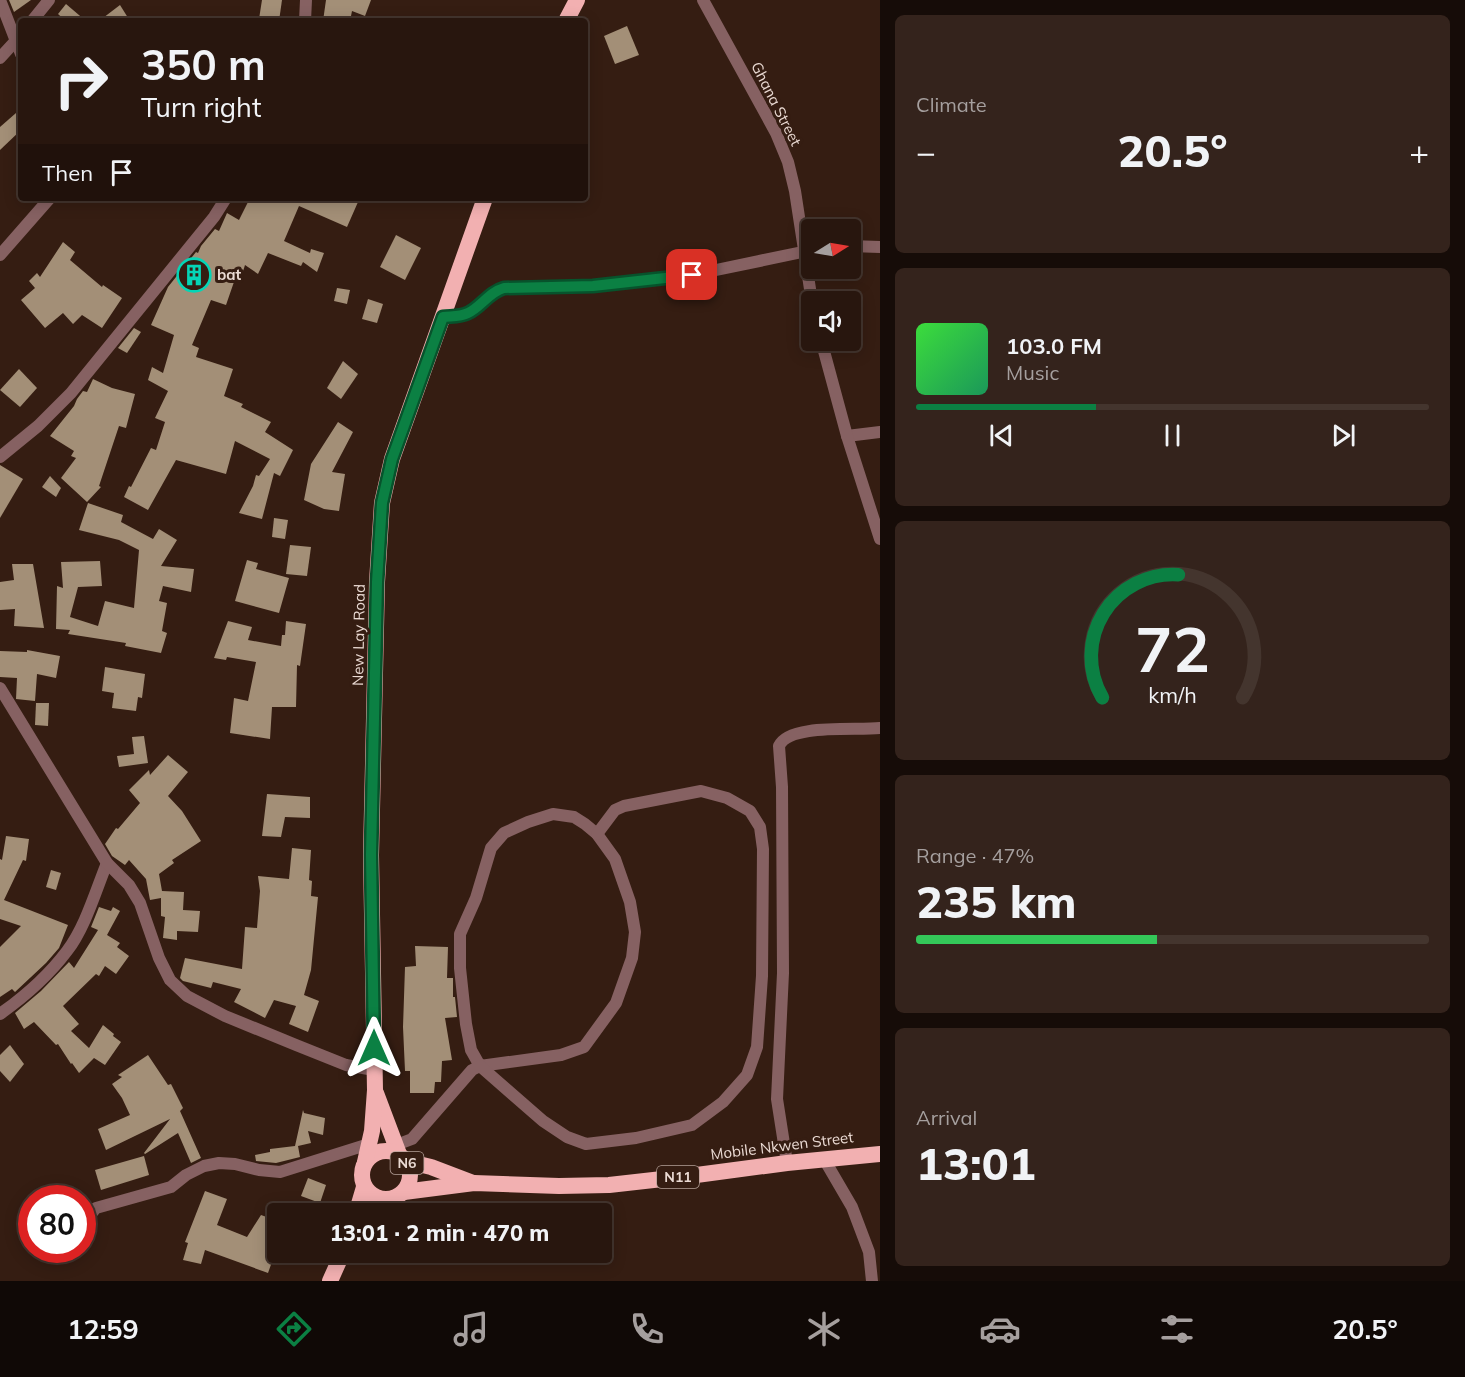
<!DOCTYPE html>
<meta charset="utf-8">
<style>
body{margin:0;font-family:Mulish,sans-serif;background:#34231c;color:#f1f3f6;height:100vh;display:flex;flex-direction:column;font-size:22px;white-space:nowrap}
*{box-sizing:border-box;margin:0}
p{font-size:20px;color:#a59f9e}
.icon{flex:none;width:33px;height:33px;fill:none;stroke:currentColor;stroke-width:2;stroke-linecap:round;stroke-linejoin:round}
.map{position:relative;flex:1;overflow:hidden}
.details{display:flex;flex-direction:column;gap:15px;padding:15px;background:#160c08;width:585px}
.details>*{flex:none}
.guide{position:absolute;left:18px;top:18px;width:570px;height:183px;border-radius:6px;box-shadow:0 3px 15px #0003,0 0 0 2px #44352e;background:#28160e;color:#f1f3f6;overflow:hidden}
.needle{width:39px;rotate:79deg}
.tools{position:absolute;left:801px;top:219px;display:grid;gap:12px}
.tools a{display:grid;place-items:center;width:60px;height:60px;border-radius:6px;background:#28160e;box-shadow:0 3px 15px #0003,0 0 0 2px #44352e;font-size:30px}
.speed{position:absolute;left:18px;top:1185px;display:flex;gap:12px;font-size:30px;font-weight:700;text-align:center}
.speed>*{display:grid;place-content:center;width:78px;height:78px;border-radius:50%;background:#28160e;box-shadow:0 3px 15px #0003,0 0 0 2px #44352e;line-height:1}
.speed .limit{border:9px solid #d22;background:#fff;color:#111}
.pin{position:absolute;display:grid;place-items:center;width:51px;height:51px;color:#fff;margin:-26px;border-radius:12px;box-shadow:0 3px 9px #0006}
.me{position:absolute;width:66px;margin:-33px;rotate:0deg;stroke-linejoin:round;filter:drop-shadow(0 0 4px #0008)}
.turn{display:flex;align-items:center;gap:21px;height:126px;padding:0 24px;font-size:27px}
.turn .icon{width:78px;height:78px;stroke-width:2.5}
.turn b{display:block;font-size:42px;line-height:51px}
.then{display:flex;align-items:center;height:57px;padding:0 24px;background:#0003;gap:12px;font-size:22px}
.big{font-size:45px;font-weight:800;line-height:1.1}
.details .card{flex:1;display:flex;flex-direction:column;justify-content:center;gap:9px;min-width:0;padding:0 21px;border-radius:9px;background:#34231c}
.details .dial{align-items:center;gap:0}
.dial svg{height:156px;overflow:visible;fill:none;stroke:#44352e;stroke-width:7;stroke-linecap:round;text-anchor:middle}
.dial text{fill:#f1f3f6;stroke:none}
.song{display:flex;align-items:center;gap:18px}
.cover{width:72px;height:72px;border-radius:9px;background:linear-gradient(135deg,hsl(120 70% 55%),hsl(150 70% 35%))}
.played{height:6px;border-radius:3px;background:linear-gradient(90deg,#0b8043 35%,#44352e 35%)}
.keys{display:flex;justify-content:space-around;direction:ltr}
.heat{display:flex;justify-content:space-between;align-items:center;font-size:33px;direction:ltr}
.charge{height:9px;border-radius:4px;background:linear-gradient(90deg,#34c759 47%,#44352e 0)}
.trip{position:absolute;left:267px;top:1203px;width:345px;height:60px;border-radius:6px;background:#28160e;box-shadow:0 3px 15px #0003,0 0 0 2px #44352e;font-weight:800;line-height:60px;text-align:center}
.menu{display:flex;height:96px;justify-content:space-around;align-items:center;background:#100906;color:#a59f9e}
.menu .icon{width:42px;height:42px}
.menu .selected{color:#0b8043}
.menu b{font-size:27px;color:#f1f3f6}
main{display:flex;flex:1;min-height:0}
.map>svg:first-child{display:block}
</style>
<main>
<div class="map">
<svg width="880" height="1281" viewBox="0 0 880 1281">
<rect width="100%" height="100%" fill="#351d12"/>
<g fill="#a38f77">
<path d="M 9,0 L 31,0 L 14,12 Z"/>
<path d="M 262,0 L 282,0 L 279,21 L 259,19 Z"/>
<path d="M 326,0 L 371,0 L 365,16 L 352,11 L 350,21 L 323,21 Z"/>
<path d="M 66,4 L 86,21 L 66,21 L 58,14 Z"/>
<path d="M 120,5 L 130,21 L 99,21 Z"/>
<path d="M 627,26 L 639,55 L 615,64 L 604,36 Z"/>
<path d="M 16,113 L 21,119 L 21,130 L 0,150 L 0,127 Z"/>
<path d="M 250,198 L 348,198 L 358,202 L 347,227 L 299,206 L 284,241 L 310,253 L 311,249 L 324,253 L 317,272 L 303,262 L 301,266 L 268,253 L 258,274 L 245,265 L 240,281 L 235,279 L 226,305 L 211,300 L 192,345 L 199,348 L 196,357 L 233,369 L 224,396 L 243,404 L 241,407 L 271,422 L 265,432 L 293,450 L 280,476 L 274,473 L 262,519 L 239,513 L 253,486 L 256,475 L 259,476 L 270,459 L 235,441 L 226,474 L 176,460 L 148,510 L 124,497 L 129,486 L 131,487 L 151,448 L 156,450 L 165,422 L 155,418 L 168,391 L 148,380 L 152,367 L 163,373 L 174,335 L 151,325 L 168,287 L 196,252 L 198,253 L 201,246 L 215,229 L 219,231 L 227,213 L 239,220 Z"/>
<path d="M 396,235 L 421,248 L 405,280 L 380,267 Z"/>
<path d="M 63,242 L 75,252 L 70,260 L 102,287 L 103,285 L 122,298 L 102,328 L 82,315 L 73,324 L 63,313 L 45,328 L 21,300 L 35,288 L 29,281 L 37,273 L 40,277 Z"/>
<path d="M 337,288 L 350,290 L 347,304 L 334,301 Z"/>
<path d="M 368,299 L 383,304 L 377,323 L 362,319 Z"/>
<path d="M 134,328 L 141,332 L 127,353 L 118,348 Z"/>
<path d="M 343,361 L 358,374 L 341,399 L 327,388 Z"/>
<path d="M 19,369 L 37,388 L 20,407 L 0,390 Z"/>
<path d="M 93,379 L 112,388 L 135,394 L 126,428 L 119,426 L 99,486 L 101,487 L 87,502 L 61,478 L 76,458 L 71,456 L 74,451 L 50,436 L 74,406 L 77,399 L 83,391 L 87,392 Z"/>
<path d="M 338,422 L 353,432 L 332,472 L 345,474 L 339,511 L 324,509 L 304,500 L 311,464 Z"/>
<path d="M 0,465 L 23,479 L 0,518 Z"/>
<path d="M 50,476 L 61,488 L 56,497 L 42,487 Z"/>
<path d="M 88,503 L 123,515 L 121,522 L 153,539 L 159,529 L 177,540 L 161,566 L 194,569 L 191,592 L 163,586 L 159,601 L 167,603 L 162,631 L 167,633 L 161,653 L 125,646 L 126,643 L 68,634 L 70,630 L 56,629 L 57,586 L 63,588 L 61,562 L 100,561 L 102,586 L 78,587 L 70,617 L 98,626 L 105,601 L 134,608 L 139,550 L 119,540 L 79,530 Z"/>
<path d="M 274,518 L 288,520 L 285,539 L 272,537 Z"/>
<path d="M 290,545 L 311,547 L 307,576 L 286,574 Z"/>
<path d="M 247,560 L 258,563 L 256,569 L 289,578 L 279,613 L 235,601 Z"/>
<path d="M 12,564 L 33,564 L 44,628 L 14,626 L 15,609 L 0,610 L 0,582 L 14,580 Z"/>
<path d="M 228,621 L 252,627 L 248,640 L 281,646 L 282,635 L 285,635 L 286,621 L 306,624 L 300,666 L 297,665 L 296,707 L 272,707 L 270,739 L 230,733 L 234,698 L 248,701 L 256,662 L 227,657 L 226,660 L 214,658 Z"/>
<path d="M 27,650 L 60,656 L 56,678 L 37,674 L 35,701 L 16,699 L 17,678 L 0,677 L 0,651 L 27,652 Z"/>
<path d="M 105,667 L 145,674 L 142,698 L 138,697 L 136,711 L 112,708 L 114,693 L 102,691 Z"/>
<path d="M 36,703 L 49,703 L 48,726 L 35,725 Z"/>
<path d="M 144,736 L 148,763 L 119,767 L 117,756 L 134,754 L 132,737 Z"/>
<path d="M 168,755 L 188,772 L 168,796 L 182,811 L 201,841 L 172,860 L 174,863 L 159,874 L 162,891 L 184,892 L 183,910 L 200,911 L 198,932 L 177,931 L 177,940 L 163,938 L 165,917 L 161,916 L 161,898 L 150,900 L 146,879 L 129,860 L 125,865 L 112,856 L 105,844 L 116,828 L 118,829 L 140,803 L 129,790 L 149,770 L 150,775 Z"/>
<path d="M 267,794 L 310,797 L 310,818 L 285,817 L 281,837 L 262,836 Z"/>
<path d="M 6,836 L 29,839 L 26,861 L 23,860 L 4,900 L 68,925 L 59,948 L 46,963 L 15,992 L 12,989 L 0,997 L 0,947 L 21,926 L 0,919 L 0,859 L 2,860 Z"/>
<path d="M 292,848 L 311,850 L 309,880 L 312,881 L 311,896 L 318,897 L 311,970 L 304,995 L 319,1001 L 308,1032 L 289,1024 L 296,1006 L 274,1000 L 265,1018 L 234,1002 L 241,989 L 213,982 L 211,988 L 183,981 L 180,978 L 185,958 L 242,969 L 245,927 L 257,928 L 260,891 L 258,876 L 289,879 Z"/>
<path d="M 51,870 L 61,873 L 56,890 L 46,887 Z"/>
<path d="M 99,907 L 111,911 L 113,907 L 120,911 L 107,935 L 120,943 L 117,947 L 129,956 L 116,974 L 105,966 L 99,976 L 96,974 L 63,1006 L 79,1024 L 71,1031 L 89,1048 L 103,1025 L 114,1034 L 113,1036 L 121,1042 L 105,1065 L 94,1058 L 79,1073 L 72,1063 L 71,1064 L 58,1044 L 56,1045 L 34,1022 L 24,1029 L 15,1013 L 41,991 L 69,962 L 74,968 L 98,930 L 91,927 Z"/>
<path d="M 415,946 L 448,947 L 447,978 L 453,978 L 453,997 L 455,997 L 457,1017 L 445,1018 L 452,1060 L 442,1061 L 441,1082 L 435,1082 L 434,1093 L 410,1093 L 410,1071 L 405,1071 L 403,1027 L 405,967 L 416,966 Z"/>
<path d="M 10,1045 L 24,1064 L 10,1082 L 0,1071 L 0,1055 Z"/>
<path d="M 148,1055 L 168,1085 L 171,1084 L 183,1108 L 180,1111 L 201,1158 L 191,1163 L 178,1133 L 145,1154 L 144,1153 L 170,1119 L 106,1150 L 98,1129 L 130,1115 L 122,1098 L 112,1084 L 122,1077 L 118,1075 Z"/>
<path d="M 303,1110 L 304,1113 L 325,1118 L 323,1135 L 308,1131 L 311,1143 L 298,1146 L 300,1157 L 276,1163 L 256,1161 L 255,1155 L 270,1152 L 270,1149 L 295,1146 Z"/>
<path d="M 144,1156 L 149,1175 L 101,1190 L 95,1170 Z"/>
<path d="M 308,1178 L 326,1185 L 320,1203 L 301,1196 Z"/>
<path d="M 205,1191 L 227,1199 L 217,1225 L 247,1237 L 261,1215 L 278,1221 L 278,1245 L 268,1273 L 205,1250 L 201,1264 L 183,1260 L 188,1243 L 185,1242 Z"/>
</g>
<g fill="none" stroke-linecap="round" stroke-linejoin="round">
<g stroke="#866162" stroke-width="12">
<path d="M 32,21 L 49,0"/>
<path d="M 305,21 L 306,0"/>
<path d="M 0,58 L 21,35"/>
<path d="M 850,246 L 880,247"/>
<path d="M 443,317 C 450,316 457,317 463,315 C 479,310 487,292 504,288 L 593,286 L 692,275 L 812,250"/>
<path d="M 847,436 L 880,432"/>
<path d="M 0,457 L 38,426 L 71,393 L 214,217 L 226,198"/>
<path d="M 553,814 L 574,817 L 585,824 L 597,834 L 615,859 L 630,902 L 635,932 L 632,958 L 616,1003 L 584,1047 L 561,1055 L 480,1066 L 471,1050 L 466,1024 L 460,968 L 460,934 L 476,898 L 491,848 L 504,833 L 528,822 Z"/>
<path d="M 0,1014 C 24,997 49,975 67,951 C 85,928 96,890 107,863"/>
<path d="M 396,1145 L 412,1139 L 472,1070 L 480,1066 L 543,1121 L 567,1137 L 586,1144 L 636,1138 L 692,1125 L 723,1102 L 747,1075 L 757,1047 L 762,976 L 763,849 L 760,827 L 750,811 L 727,798 L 701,791 L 624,806 L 615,810 L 597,834"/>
<path d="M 824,1159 L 852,1207 L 869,1252 L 872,1281"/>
<path d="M 787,1163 L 777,1099 L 783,973 L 782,787 L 779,746 C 789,723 858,731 880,728"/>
<path d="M 82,1225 L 96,1208 L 171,1187 L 186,1175 L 204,1166 L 219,1163 L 235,1164 L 259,1170 L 280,1172 L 369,1144"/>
<path d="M 63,1252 L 65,1250"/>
</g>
<g stroke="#866162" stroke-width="12">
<path d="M 0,0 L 21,54"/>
<path d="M 703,0 L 776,133 L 788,162 L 795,191 L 812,302"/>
<path d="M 0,255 L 50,198"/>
<path d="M 821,340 L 847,436 L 880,539"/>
<path d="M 0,688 L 107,863 L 129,885 L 140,903 L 159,958 L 170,980 L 187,996 L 225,1016 L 296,1045 L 346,1065 L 374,1070"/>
</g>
<g stroke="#f2b0b1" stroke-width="16">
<path d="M 566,21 L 577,0"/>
<path d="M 376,1093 L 399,1154"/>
<circle cx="386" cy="1175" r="24"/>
<path d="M 406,1161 L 431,1167 L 473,1183"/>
<path d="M 365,1162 L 372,1131 L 375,1090 L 371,855 L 377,582 L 382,503 L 392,459 L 485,198"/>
<path d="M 404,1192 L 474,1183 L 559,1186 L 609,1185 L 689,1176 L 787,1163 L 880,1154"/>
<path d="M 356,1214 L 364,1187"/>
<path d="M 330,1281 L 343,1252"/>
</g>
</g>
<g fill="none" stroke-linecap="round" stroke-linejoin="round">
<g stroke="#07532c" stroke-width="15">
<path id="route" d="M 374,1048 L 371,855 L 377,582 L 382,503 L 392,459 L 443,317 C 452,316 460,317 468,313 C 481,307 489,292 504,288 L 593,286 L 692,275"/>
</g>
<use href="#route" stroke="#0b8043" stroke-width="10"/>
</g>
<defs>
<g id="building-ring" transform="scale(1.725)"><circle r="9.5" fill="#351d12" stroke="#05d5b6" stroke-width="1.5"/><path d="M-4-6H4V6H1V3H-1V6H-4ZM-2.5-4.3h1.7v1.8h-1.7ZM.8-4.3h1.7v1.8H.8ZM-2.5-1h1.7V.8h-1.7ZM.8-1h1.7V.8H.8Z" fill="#05d5b6"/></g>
</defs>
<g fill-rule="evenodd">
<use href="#building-ring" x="194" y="275"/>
</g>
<g text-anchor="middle" stroke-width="6" stroke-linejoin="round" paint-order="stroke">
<g fill="#351d12" stroke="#b4a199" stroke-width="1.5">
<rect x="390.5" y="1152" width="33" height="22" rx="4.5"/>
<rect x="657" y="1166" width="42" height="22" rx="4.5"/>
</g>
<g font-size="14" font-weight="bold" fill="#eadad3">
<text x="407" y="1168">N6</text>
<text x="678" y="1182">N11</text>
</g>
<g font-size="15" fill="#eadad3" stroke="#351d12">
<text transform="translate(776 104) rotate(63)" y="5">Ghana Street</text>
<text transform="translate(359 635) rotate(-89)" y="5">New Lay Road</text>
<text transform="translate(782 1146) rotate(-7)" y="5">Mobile Nkwen Street</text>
</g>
<g font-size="15" font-weight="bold" fill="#eadad3" stroke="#351d12" text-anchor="start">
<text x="217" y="280">bat</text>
</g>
</g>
</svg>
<div class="tools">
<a><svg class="needle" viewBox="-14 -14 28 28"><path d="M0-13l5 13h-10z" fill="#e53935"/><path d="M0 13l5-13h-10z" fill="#a59f9e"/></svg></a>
<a><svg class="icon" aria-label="sound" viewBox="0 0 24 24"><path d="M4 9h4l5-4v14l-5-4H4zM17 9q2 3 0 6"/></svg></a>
</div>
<div class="speed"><div class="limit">80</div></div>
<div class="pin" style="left:692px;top:275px;background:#d93025"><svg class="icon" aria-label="arrive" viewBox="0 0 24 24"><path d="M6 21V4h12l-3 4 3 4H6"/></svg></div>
<svg class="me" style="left:374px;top:1048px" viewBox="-20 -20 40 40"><path d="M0-17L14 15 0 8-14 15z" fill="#0b8043" stroke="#fff" stroke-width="4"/></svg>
<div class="trip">13:01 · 2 min · 470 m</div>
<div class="guide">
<div class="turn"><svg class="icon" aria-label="right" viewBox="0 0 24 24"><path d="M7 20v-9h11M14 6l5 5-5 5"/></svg><div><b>350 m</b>Turn right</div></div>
<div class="then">Then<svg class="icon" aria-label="arrive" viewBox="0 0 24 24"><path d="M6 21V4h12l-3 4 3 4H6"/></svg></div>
</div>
</div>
<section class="details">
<div class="card"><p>Climate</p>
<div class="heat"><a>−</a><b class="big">20.5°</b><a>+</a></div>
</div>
<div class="card">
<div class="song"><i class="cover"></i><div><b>103.0 FM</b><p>Music</p></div></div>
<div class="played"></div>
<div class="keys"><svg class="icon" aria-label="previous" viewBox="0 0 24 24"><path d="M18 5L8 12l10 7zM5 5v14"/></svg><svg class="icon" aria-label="pause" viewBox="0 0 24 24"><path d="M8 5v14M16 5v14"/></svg><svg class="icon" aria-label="next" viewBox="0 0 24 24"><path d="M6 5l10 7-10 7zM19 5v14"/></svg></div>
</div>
<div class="card dial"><svg viewBox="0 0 100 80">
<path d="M14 69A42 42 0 1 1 86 69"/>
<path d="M14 69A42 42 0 0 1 53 6" stroke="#0b8043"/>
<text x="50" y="56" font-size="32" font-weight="700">72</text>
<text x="50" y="72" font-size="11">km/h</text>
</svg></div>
<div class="card"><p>Range · 47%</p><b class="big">235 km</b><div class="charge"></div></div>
<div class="card"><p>Arrival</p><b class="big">13:01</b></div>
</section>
</main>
<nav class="menu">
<b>12:59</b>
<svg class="icon selected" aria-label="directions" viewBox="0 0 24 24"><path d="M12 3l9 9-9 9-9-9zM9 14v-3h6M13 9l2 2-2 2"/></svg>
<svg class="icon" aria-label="music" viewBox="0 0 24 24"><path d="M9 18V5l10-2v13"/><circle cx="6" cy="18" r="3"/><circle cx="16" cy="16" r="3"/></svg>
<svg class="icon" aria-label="phone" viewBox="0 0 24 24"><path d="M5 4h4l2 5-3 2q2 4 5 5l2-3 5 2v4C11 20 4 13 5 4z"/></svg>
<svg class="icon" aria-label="climate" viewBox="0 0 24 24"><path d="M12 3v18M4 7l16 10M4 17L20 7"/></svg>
<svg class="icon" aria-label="car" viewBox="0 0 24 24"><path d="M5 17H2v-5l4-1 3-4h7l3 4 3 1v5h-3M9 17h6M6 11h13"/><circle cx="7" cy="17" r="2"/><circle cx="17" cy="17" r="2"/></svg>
<svg class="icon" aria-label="filters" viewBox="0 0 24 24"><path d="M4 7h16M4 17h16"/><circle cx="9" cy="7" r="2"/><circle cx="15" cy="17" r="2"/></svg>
<b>20.5°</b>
</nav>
